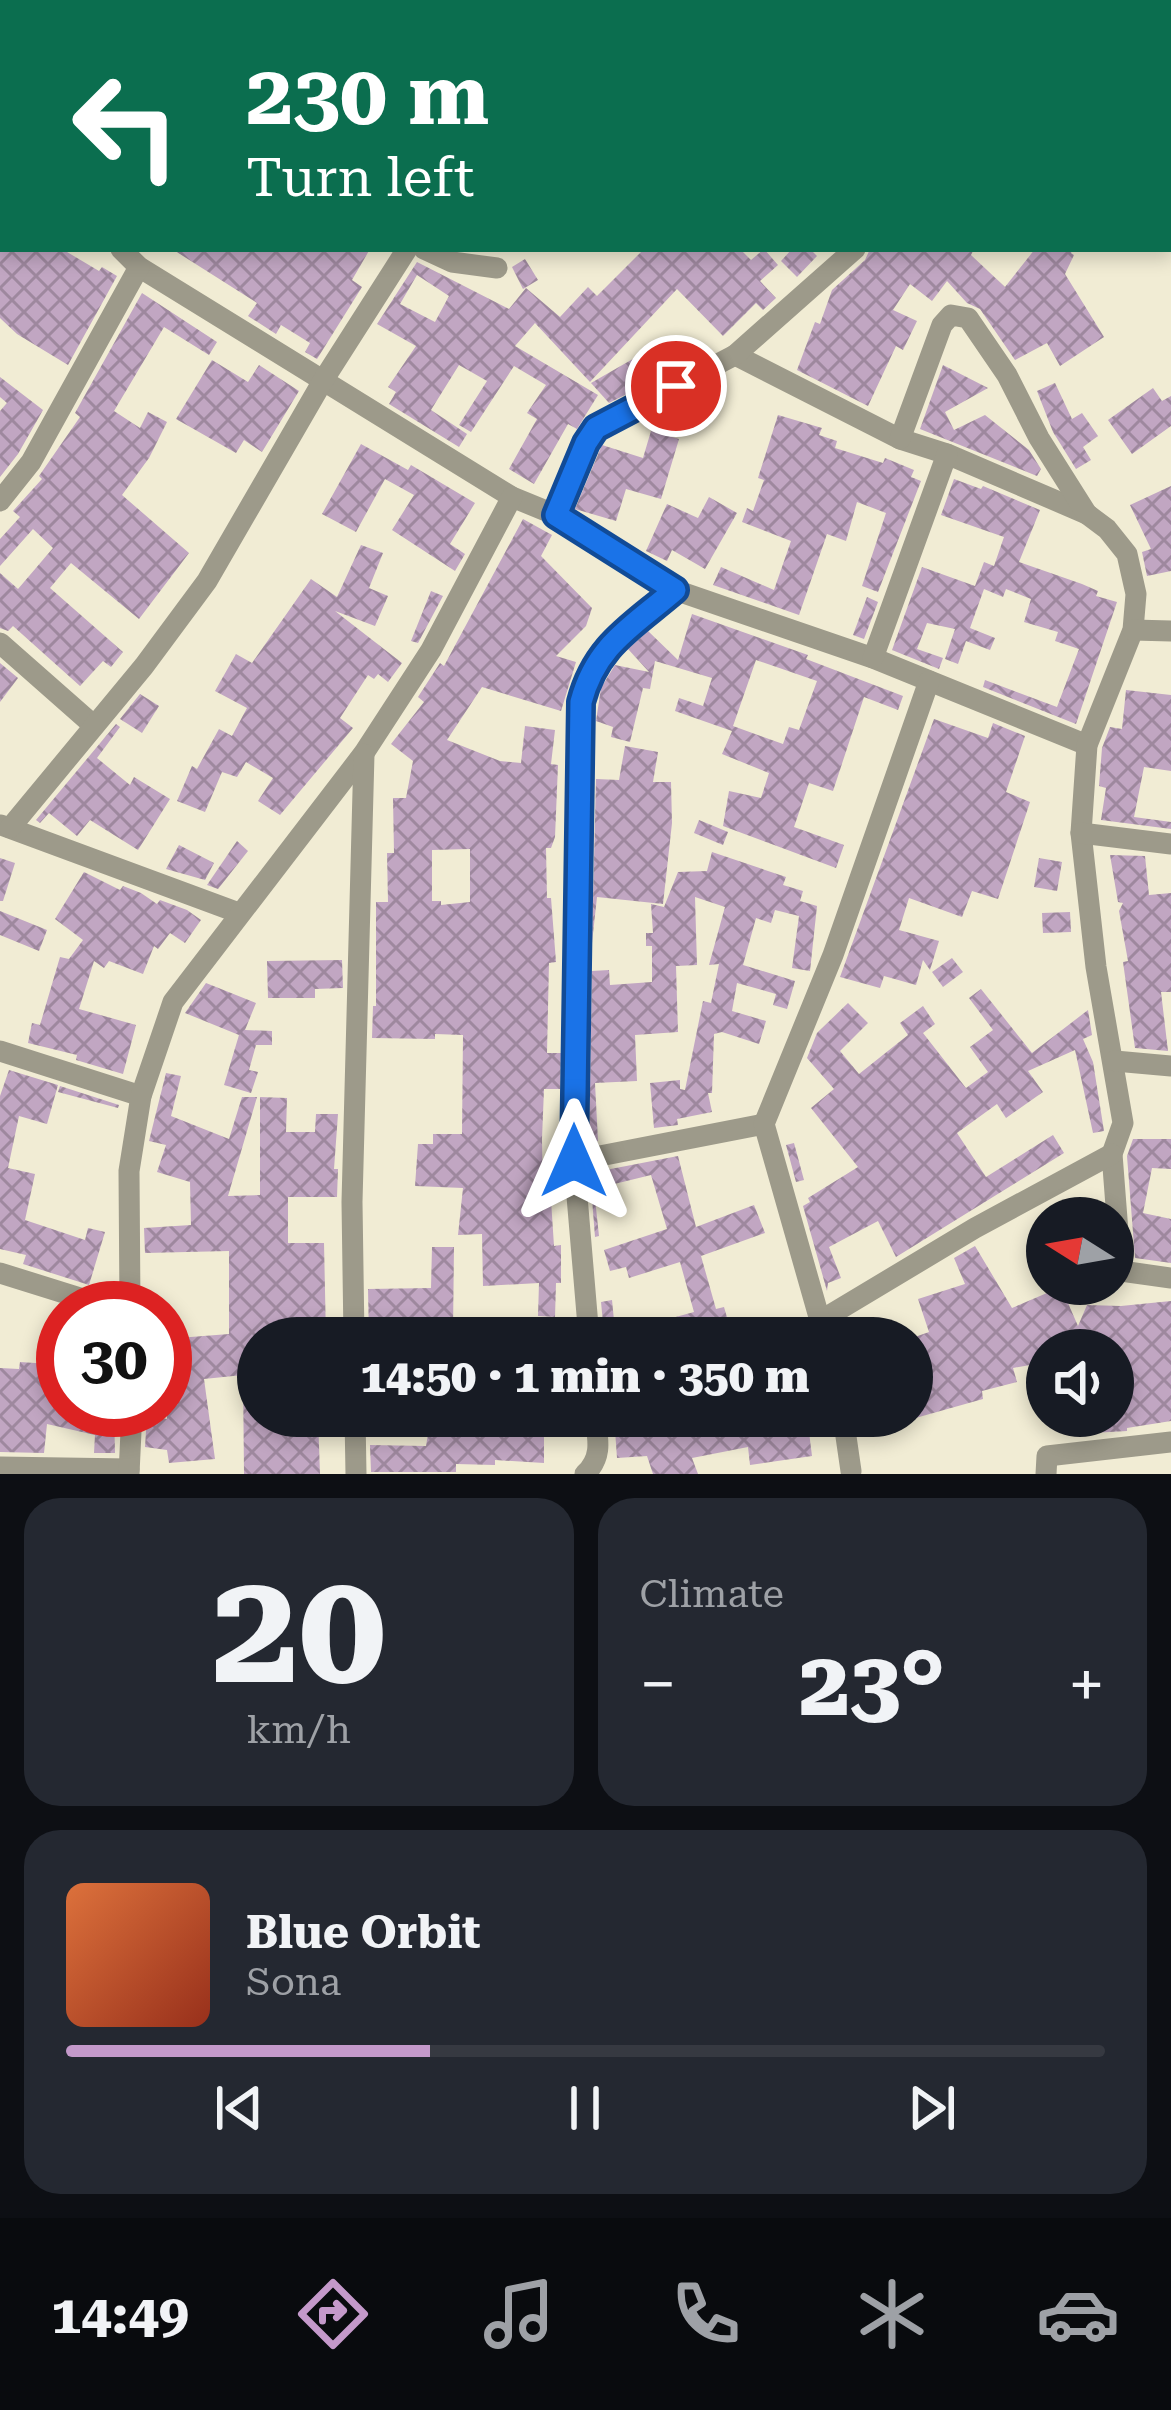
<!DOCTYPE html>
<meta charset="utf-8">
<style>
body{margin:0;font-family:"Roboto Serif",serif;background:#242831;color:#f1f3f6;height:100vh;display:flex;flex-direction:column;font-size:45px;white-space:nowrap}
*{box-sizing:border-box;margin:0}
p{font-size:39px;color:#9ea1a6}
.icon{flex:none;width:66px;height:66px;fill:none;stroke:currentColor;stroke-width:2;stroke-linecap:round;stroke-linejoin:round}
.map{position:relative;height:1474px;overflow:hidden}
.sheet{display:flex;flex-direction:column;gap:24px;padding:24px;background:#0d0f14;flex:1}
.sheet>*{flex:none}
.hud{position:absolute;left:0px;top:0px;width:1173px;height:252px;box-shadow:0 6px 18px #0003;background:#0b6e4f;color:#fff;overflow:hidden}
.needle{width:78px;rotate:281deg}
.controls{position:absolute;left:1026px;top:1197px;display:grid;gap:24px}
.controls a{display:grid;place-items:center;width:108px;height:108px;border-radius:50%;background:#171b24;box-shadow:0 6px 18px #0003;font-size:60px}
.speed{position:absolute;left:36px;top:1281px;display:flex;gap:24px;font-size:60px;font-weight:700;text-align:center}
.speed>*{display:grid;place-content:center;width:156px;height:156px;border-radius:50%;background:#171b24;box-shadow:0 6px 18px #0003;line-height:1}
.speed .limit{border:18px solid #d22;background:#fff;color:#111}
.pin{position:absolute;display:grid;place-items:center;width:102px;height:102px;color:#fff;margin:-51px;border:6px solid #fff;border-radius:50%;box-shadow:0 3px 12px #0007}
.me{position:absolute;width:132px;margin:-66px;rotate:0deg;stroke-linejoin:round;filter:drop-shadow(0 0 9px #0008)}
.turn{display:flex;align-items:center;gap:42px;height:252px;padding:0 48px;font-size:54px}
.turn .icon{width:156px;height:156px;stroke-width:2.5}
.turn b{display:block;font-size:84px;line-height:102px}
.big{font-size:90px;font-weight:800;line-height:1.1}
.sheet .tile{flex:1;display:flex;flex-direction:column;justify-content:center;gap:18px;min-width:0;padding:0 42px;border-radius:36px;background:#242831}
.sheet .dial{align-items:center;gap:0}
.dial b{font-size:156px;line-height:1}
.song{display:flex;align-items:center;gap:36px}
.cover{width:144px;height:144px;border-radius:18px;background:linear-gradient(135deg,hsl(20 70% 55%),hsl(10 70% 35%))}
.played{height:12px;border-radius:6px;background:linear-gradient(90deg,#c499ca 35%,#363941 35%)}
.keys{display:flex;justify-content:space-around;direction:ltr}
.heat{display:flex;justify-content:space-between;align-items:center;font-size:66px;direction:ltr}
.sheet .tiles{flex:1;display:grid;gap:24px;grid-template-columns:1fr 1fr}
.tile:last-child{grid-column:span 2}
.trip{position:absolute;left:237px;top:1317px;width:696px;height:120px;border-radius:60px;background:#171b24;box-shadow:0 6px 18px #0003;font-weight:800;line-height:120px;text-align:center}
.tab-bar{display:flex;height:192px;justify-content:space-around;align-items:center;background:#090b0e;color:#9ea1a6}
.tab-bar .icon{width:84px;height:84px}
.tab-bar .current{color:#c499ca}
.tab-bar b{font-size:54px;color:#f1f3f6}
.map>svg:first-child{display:block}
</style>
<div class="map">
<svg width="1171" height="1474" viewBox="0 0 1171 1474">
<defs>
<pattern id="building-cross-hatch" width="8" height="8" patternUnits="userSpaceOnUse" patternTransform="scale(3)"><rect width="8" height="8" fill="#c1a6c2"/><path d="M0 0l8 8M0 8l8-8" fill="none" stroke="#9e889e"/></pattern>
</defs>
<rect width="100%" height="100%" fill="#f1ecd4"/>
<g fill="none" stroke-linecap="round" stroke-linejoin="round">
<path stroke="#a19a76" stroke-width="6" d="M 0,114 L 3,112"/>
</g>
<g fill="url(#building-cross-hatch)" fill-rule="evenodd">
<path d="M 0,249 L 62,249 L 99,271 L 102,267 L 117,276 L 68,365 L 17,334 L 0,318 Z"/>
<path d="M 172,249 L 370,249 L 352,280 L 362,287 L 317,359 L 305,352 L 310,343 L 281,325 L 276,334 L 248,316 L 257,303 Z"/>
<path d="M 644,249 L 740,249 L 751,260 L 764,249 L 778,265 L 760,281 L 776,298 L 763,310 L 756,303 L 723,336 L 677,289 L 590,382 L 535,323 L 515,346 L 598,395 L 577,429 L 568,424 L 534,484 L 509,469 L 537,419 L 527,413 L 546,385 L 514,366 L 471,432 L 459,425 L 487,381 L 459,365 L 431,410 L 467,434 L 459,447 L 389,404 L 396,392 L 388,387 L 416,346 L 377,324 L 417,262 L 509,309 L 526,288 L 560,317 L 588,287 L 597,296 ZM 417,275 L 449,296 L 435,322 L 400,304 Z"/>
<path d="M 792,249 L 810,249 L 817,256 L 797,277 L 781,261 Z"/>
<path d="M 870,249 L 974,249 L 971,255 L 1005,287 L 1035,249 L 1073,249 L 1071,253 L 1074,255 L 1065,274 L 1104,337 L 1060,366 L 1047,343 L 1015,360 L 980,309 L 967,303 L 947,281 L 932,301 L 910,284 L 893,310 L 917,321 L 903,350 L 896,346 L 868,406 L 797,370 L 815,322 L 820,324 L 832,290 L 865,260 Z"/>
<path d="M 525,259 L 538,280 L 523,289 L 512,267 Z"/>
<path d="M 142,293 L 217,342 L 209,355 L 164,327 L 114,411 L 140,428 L 148,412 L 167,422 L 149,458 L 122,495 L 189,553 L 139,619 L 71,563 L 50,588 L 123,652 L 111,667 L 103,661 L 80,686 L 13,626 L 8,631 L 0,628 L 0,573 L 18,589 L 53,548 L 33,529 L 0,566 L 0,539 L 20,517 L 13,511 L 42,479 L 39,476 L 80,417 L 75,413 Z"/>
<path d="M 659,344 L 674,370 L 609,403 L 591,383 Z"/>
<path d="M 212,360 L 248,382 L 259,365 L 299,391 L 262,452 L 244,440 L 236,453 L 176,419 Z"/>
<path d="M 943,365 L 988,388 L 945,412 L 954,430 L 985,415 L 1029,450 L 1041,469 L 1037,476 L 920,429 Z"/>
<path d="M 0,377 L 43,410 L 18,454 L 0,477 L 0,411 L 7,403 L 0,397 Z"/>
<path d="M 1055,383 L 1072,419 L 1082,413 L 1098,436 L 1083,447 L 1091,460 L 1076,469 L 1053,432 L 1037,391 Z"/>
<path d="M 1153,388 L 1162,401 L 1171,396 L 1171,426 L 1132,454 L 1108,420 Z"/>
<path d="M 778,415 L 822,428 L 819,435 L 837,441 L 835,448 L 883,463 L 885,458 L 914,470 L 911,477 L 921,481 L 878,592 L 862,586 L 886,513 L 857,502 L 846,541 L 827,534 L 799,615 L 713,585 L 721,567 L 774,590 L 791,541 L 742,522 L 747,508 L 753,511 L 764,480 L 758,478 Z"/>
<path d="M 651,431 L 679,439 L 661,499 L 626,489 L 616,521 L 575,509 L 602,445 L 643,458 Z"/>
<path d="M 361,444 L 408,470 L 411,465 L 475,503 L 450,544 L 465,554 L 455,571 L 392,530 L 414,495 L 385,479 L 356,532 L 322,514 Z"/>
<path d="M 954,479 L 981,489 L 983,486 L 1040,510 L 1019,562 L 1082,584 L 1098,591 L 1096,596 L 1117,602 L 1076,724 L 983,687 L 985,680 L 1057,707 L 1079,649 L 1055,641 L 1058,632 L 1024,622 L 1031,599 L 1006,589 L 1003,597 L 984,589 L 970,628 L 995,638 L 990,650 L 966,641 L 958,664 L 945,659 L 955,629 L 927,623 L 917,649 L 943,658 L 939,669 L 892,650 L 922,567 L 975,586 L 984,562 L 994,566 L 1004,537 L 941,515 Z"/>
<path d="M 1171,486 L 1171,571 L 1147,576 L 1142,552 L 1151,549 L 1130,505 Z"/>
<path d="M 709,497 L 737,513 L 705,569 L 672,550 L 667,561 L 646,551 L 667,504 L 698,518 Z"/>
<path d="M 523,519 L 552,535 L 541,556 L 592,608 L 586,626 L 556,656 L 576,662 L 561,711 L 482,687 L 447,740 L 500,761 L 521,763 L 525,726 L 555,730 L 551,764 L 558,765 L 555,837 L 551,848 L 546,848 L 547,898 L 551,898 L 556,962 L 549,963 L 547,1053 L 561,1053 L 560,1089 L 544,1089 L 542,1139 L 543,1201 L 551,1200 L 554,1246 L 561,1245 L 561,1283 L 556,1283 L 555,1317 L 538,1316 L 539,1283 L 483,1286 L 482,1234 L 458,1235 L 463,1188 L 415,1186 L 418,1144 L 433,1144 L 433,1134 L 462,1134 L 463,1035 L 435,1034 L 435,1039 L 372,1038 L 373,1006 L 376,1006 L 376,902 L 388,902 L 387,853 L 394,853 L 393,798 L 406,798 L 413,761 L 391,744 L 424,702 L 418,697 L 440,663 L 444,666 ZM 470,849 L 470,902 L 441,905 L 441,901 L 432,901 L 432,850 Z"/>
<path d="M 361,545 L 383,553 L 369,588 L 388,596 L 375,626 L 335,611 L 402,663 L 388,682 L 378,674 L 374,679 L 368,675 L 340,718 L 353,728 L 280,815 L 258,801 L 273,778 L 246,762 L 237,777 L 222,772 L 205,812 L 177,801 L 192,766 L 197,769 L 219,729 L 232,736 L 247,708 L 215,691 L 236,654 L 252,663 L 311,579 L 337,597 Z"/>
<path d="M 431,591 L 443,596 L 418,643 L 411,641 Z"/>
<path d="M 867,597 L 878,602 L 864,639 L 853,635 Z"/>
<path d="M 692,614 L 808,655 L 806,659 L 903,696 L 898,710 L 864,697 L 833,791 L 809,783 L 794,827 L 844,845 L 836,868 L 723,826 L 729,791 L 761,798 L 769,773 L 722,754 L 732,731 L 675,711 L 679,698 L 703,706 L 712,678 L 655,661 L 650,689 L 643,688 L 630,742 L 611,737 L 613,727 L 596,721 L 601,688 L 615,665 L 649,672 L 628,649 L 648,631 L 678,660 ZM 756,660 L 817,681 L 799,730 L 789,727 L 783,744 L 733,726 Z"/>
<path d="M 0,663 L 18,678 L 0,702 Z"/>
<path d="M 1126,690 L 1171,695 L 1171,771 L 1144,767 L 1134,817 L 1171,822 L 1171,829 L 1101,820 L 1106,788 L 1099,786 L 1102,748 L 1110,727 L 1122,729 Z"/>
<path d="M 140,694 L 159,706 L 142,733 L 120,719 Z"/>
<path d="M 934,719 L 988,738 L 993,723 L 1025,736 L 1006,792 L 1030,802 L 998,899 L 972,891 L 962,917 L 909,898 L 899,930 L 939,941 L 930,970 L 923,960 L 916,985 L 884,976 L 880,988 L 840,977 Z"/>
<path d="M 116,724 L 120,727 L 97,758 L 130,785 L 134,777 L 170,799 L 138,850 L 90,820 L 77,836 L 49,813 L 40,823 L 36,820 Z"/>
<path d="M 625,746 L 658,752 L 653,782 L 671,782 L 672,823 L 663,904 L 597,897 L 592,943 L 596,779 L 619,780 Z"/>
<path d="M 699,820 L 728,832 L 723,845 L 694,833 Z"/>
<path d="M 237,841 L 248,851 L 218,889 L 207,885 Z"/>
<path d="M 179,845 L 214,863 L 205,880 L 166,869 Z"/>
<path d="M 712,852 L 786,877 L 783,885 L 803,891 L 800,901 L 817,906 L 810,971 L 792,968 L 799,916 L 775,910 L 771,923 L 756,918 L 743,965 L 795,981 L 787,1009 L 773,1005 L 776,994 L 737,983 L 732,1011 L 766,1021 L 759,1044 L 722,1032 L 714,1034 L 712,1093 L 708,1093 L 712,1112 L 677,1119 L 678,1125 L 654,1128 L 650,1083 L 680,1080 L 680,1089 L 685,1090 L 703,1001 L 711,1003 L 719,964 L 709,965 L 725,907 L 695,897 L 697,965 L 676,966 L 678,1032 L 635,1035 L 637,1081 L 595,1083 L 598,1141 L 589,1143 L 592,971 L 609,970 L 610,985 L 652,982 L 652,946 L 646,946 L 646,933 L 653,933 L 651,904 L 664,907 L 678,872 L 707,871 Z"/>
<path d="M 1110,855 L 1145,856 L 1149,895 L 1171,893 L 1171,992 L 1161,992 L 1168,1051 L 1135,1048 L 1123,962 L 1128,961 L 1119,911 L 1123,903 L 1118,902 Z"/>
<path d="M 0,858 L 15,863 L 3,901 L 0,901 Z"/>
<path d="M 1039,858 L 1062,862 L 1057,891 L 1034,887 Z"/>
<path d="M 84,872 L 120,890 L 123,886 L 141,893 L 157,904 L 160,900 L 187,910 L 201,920 L 185,943 L 170,933 L 158,949 L 154,946 L 143,974 L 109,961 L 104,968 L 94,961 L 79,1009 L 136,1025 L 123,1074 L 76,1060 L 77,1055 L 28,1043 L 32,1023 L 40,1025 L 60,957 L 69,959 L 83,940 L 55,919 Z"/>
<path d="M 0,911 L 47,930 L 39,951 L 0,935 Z"/>
<path d="M 1070,912 L 1071,932 L 1043,933 L 1042,913 Z"/>
<path d="M 952,958 L 963,972 L 943,987 L 932,972 Z"/>
<path d="M 342,960 L 343,988 L 315,989 L 315,998 L 268,998 L 267,961 Z"/>
<path d="M 206,983 L 256,1003 L 245,1030 L 272,1031 L 272,1045 L 256,1045 L 249,1070 L 258,1072 L 251,1093 L 224,1085 L 239,1035 L 185,1013 Z"/>
<path d="M 981,989 L 1032,1053 L 1088,1010 L 1092,1035 L 1083,1039 L 1093,1062 L 1104,1131 L 1093,1133 L 1075,1050 L 1028,1071 L 1043,1092 L 1006,1118 L 997,1104 L 957,1133 L 986,1177 L 1053,1135 L 1064,1153 L 896,1257 L 878,1221 L 829,1247 L 841,1278 L 828,1283 L 827,1291 L 803,1206 L 810,1202 L 808,1198 L 858,1167 L 811,1108 L 834,1089 L 807,1058 L 817,1033 L 848,1003 L 868,1023 L 840,1051 L 859,1074 L 908,1035 L 900,1023 L 923,1006 L 935,1024 L 923,1033 L 966,1088 L 988,1072 L 970,1047 L 993,1030 L 969,998 Z"/>
<path d="M 9,1070 L 58,1085 L 47,1124 L 19,1116 L 8,1168 L 35,1174 L 25,1220 L 85,1240 L 88,1228 L 105,1232 L 89,1285 L 23,1264 L 26,1255 L 0,1249 L 0,1096 Z"/>
<path d="M 166,1073 L 181,1076 L 171,1116 L 229,1139 L 242,1097 L 257,1097 L 228,1196 L 260,1195 L 260,1097 L 287,1098 L 286,1132 L 315,1132 L 316,1114 L 338,1114 L 334,1169 L 338,1169 L 337,1197 L 288,1197 L 288,1243 L 324,1243 L 326,1338 L 258,1338 L 258,1416 L 318,1416 L 320,1474 L 244,1474 L 243,1375 L 204,1379 L 215,1459 L 169,1463 L 167,1450 L 145,1447 L 147,1415 L 167,1419 L 165,1339 L 229,1334 L 229,1251 L 145,1253 L 144,1228 L 191,1225 L 190,1182 L 157,1172 L 166,1145 L 149,1141 Z"/>
<path d="M 60,1086 L 119,1105 L 118,1108 L 58,1092 Z"/>
<path d="M 1133,1139 L 1171,1139 L 1171,1169 L 1152,1168 L 1143,1213 L 1171,1219 L 1171,1263 L 1135,1258 L 1127,1156 Z"/>
<path d="M 794,1143 L 804,1180 L 796,1182 L 786,1145 Z"/>
<path d="M 678,1156 L 696,1227 L 754,1205 L 765,1233 L 701,1256 L 716,1309 L 724,1307 L 733,1338 L 677,1338 L 672,1318 L 694,1312 L 680,1262 L 629,1278 L 626,1267 L 610,1271 L 604,1250 L 667,1229 L 651,1175 L 594,1189 L 599,1236 L 595,1237 L 590,1173 Z"/>
<path d="M 975,1246 L 1012,1308 L 1061,1287 L 1078,1326 L 1087,1305 L 1121,1306 L 1171,1301 L 1171,1421 L 1127,1428 L 1127,1431 L 1092,1433 L 1091,1416 L 1113,1416 L 1113,1350 L 1047,1350 L 1047,1362 L 1013,1368 L 1017,1382 L 982,1391 L 983,1399 L 912,1419 L 912,1338 L 929,1332 L 918,1299 L 965,1284 L 954,1258 Z"/>
<path d="M 432,1247 L 454,1247 L 453,1331 L 402,1330 L 402,1338 L 369,1338 L 368,1289 L 431,1288 Z"/>
<path d="M 612,1300 L 615,1331 L 604,1333 L 601,1302 Z"/>
<path d="M 57,1331 L 63,1332 L 63,1410 L 114,1410 L 115,1453 L 94,1453 L 95,1435 L 47,1424 L 44,1453 L 0,1452 L 0,1368 L 19,1369 L 20,1362 L 50,1364 Z"/>
<path d="M 431,1416 L 573,1416 L 573,1430 L 544,1431 L 544,1463 L 495,1460 L 495,1465 L 456,1464 L 456,1472 L 371,1472 L 370,1445 L 426,1446 Z"/>
<path d="M 614,1416 L 807,1416 L 812,1456 L 750,1465 L 748,1447 L 692,1458 L 698,1474 L 653,1474 L 647,1456 L 617,1458 Z"/>
</g>
<g fill="none" stroke-linecap="round" stroke-linejoin="round">
<g stroke="#9d9a8a" stroke-width="21">
<path d="M 647,0 L 649,3"/>
<path d="M 342,3 L 350,0"/>
<path d="M 1068,3 L 1069,0"/>
<path d="M 1170,60 L 1171,60"/>
<path d="M 0,78 L 3,82"/>
<path d="M 121,249 L 139,267 L 512,497 L 556,515 L 675,590 L 873,658 L 1087,745"/>
<path d="M 424,249 L 452,262 L 497,268"/>
<path d="M 735,355 L 900,439 L 947,454 L 1087,514"/>
<path d="M 900,439 L 942,325 L 951,315 L 968,318 L 1007,375 L 1039,438 L 1087,514 L 1107,529 L 1127,554 L 1136,594 L 1133,630 L 1087,745 L 1081,833 L 1096,967 L 1123,1123 L 1112,1154 L 1121,1271 L 1171,1278"/>
<path d="M 0,501 L 31,462 L 139,267"/>
<path d="M 556,515 L 586,443 L 596,428 L 735,355 L 855,249"/>
<path d="M 1133,630 L 1171,631"/>
<path d="M 0,643 L 92,724"/>
<path d="M 873,658 L 947,454"/>
<path d="M 1,825 L 239,913"/>
<path d="M 10,828 L 144,666 L 207,581 L 324,379 L 407,249"/>
<path d="M 1081,833 L 1171,844"/>
<path d="M 0,1051 L 141,1096"/>
<path d="M 1115,1061 L 1171,1066"/>
<path d="M 574,1161 L 764,1124"/>
<path d="M 0,1273 L 112,1308"/>
<path d="M 130,1308 L 129,1171 L 141,1096 L 173,1002 L 364,753 L 431,650 L 512,497"/>
<path d="M 820,1321 L 975,1228 L 1112,1154"/>
<path d="M 354,1338 L 352,1202 L 364,754"/>
<path d="M 589,1338 L 574,1161 L 581,702 C 596,645 632,627 675,590"/>
<path d="M 825,1338 L 764,1124 L 833,955 L 929,681"/>
<path d="M 355,1416 L 356,1474"/>
<path d="M 843,1416 L 851,1471"/>
<path d="M 0,1467 L 129,1469"/>
<path d="M 129,1474 L 132,1410"/>
<path d="M 585,1474 C 603,1457 598,1439 595,1416"/>
<path d="M 1046,1474 L 1047,1456 L 1171,1442"/>
</g>
</g>
<g fill="none" stroke-linecap="round" stroke-linejoin="round">
<g stroke="#114b97" stroke-width="30">
<path id="route" d="M 574,1161 L 581,702 C 596,645 632,627 675,590 L 556,515 L 586,443 L 596,428 L 676,386"/>
</g>
<use href="#route" stroke="#1a73e8" stroke-width="21"/>
</g>
</svg>
<div class="controls">
<a><svg class="needle" viewBox="-14 -14 28 28"><path d="M0-13l5 13h-10z" fill="#e53935"/><path d="M0 13l5-13h-10z" fill="#9ea1a6"/></svg></a>
<a><svg class="icon" aria-label="sound" viewBox="0 0 24 24"><path d="M4 9h4l5-4v14l-5-4H4zM17 9q2 3 0 6"/></svg></a>
</div>
<div class="speed"><div class="limit">30</div></div>
<div class="pin" style="left:676px;top:386px;background:#d93025"><svg class="icon" aria-label="arrive" viewBox="0 0 24 24"><path d="M6 21V4h12l-3 4 3 4H6"/></svg></div>
<svg class="me" style="left:574px;top:1161px" viewBox="-20 -20 40 40"><path d="M0-17L14 15 0 8-14 15z" fill="#1a73e8" stroke="#fff" stroke-width="4"/></svg>
<div class="trip">14:50 · 1 min · 350 m</div>
<div class="hud">
<div class="turn"><svg class="icon" aria-label="left" viewBox="0 0 24 24"><path d="M17 20v-9H6M10 6l-5 5 5 5"/></svg><div><b>230 m</b>Turn left</div></div>
</div>
</div>
<section class="sheet">
<div class="tiles">
<div class="tile dial"><b>20</b><p>km/h</p></div>
<div class="tile"><p>Climate</p>
<div class="heat"><a>−</a><b class="big">23°</b><a>+</a></div>
</div>
<div class="tile">
<div class="song"><i class="cover"></i><div><b>Blue Orbit</b><p>Sona</p></div></div>
<div class="played"></div>
<div class="keys"><svg class="icon" aria-label="previous" viewBox="0 0 24 24"><path d="M18 5L8 12l10 7zM5 5v14"/></svg><svg class="icon" aria-label="pause" viewBox="0 0 24 24"><path d="M8 5v14M16 5v14"/></svg><svg class="icon" aria-label="next" viewBox="0 0 24 24"><path d="M6 5l10 7-10 7zM19 5v14"/></svg></div>
</div>
</div>
</section>
<nav class="tab-bar">
<b>14:49</b>
<svg class="icon current" aria-label="directions" viewBox="0 0 24 24"><path d="M12 3l9 9-9 9-9-9zM9 14v-3h6M13 9l2 2-2 2"/></svg>
<svg class="icon" aria-label="music" viewBox="0 0 24 24"><path d="M9 18V5l10-2v13"/><circle cx="6" cy="18" r="3"/><circle cx="16" cy="16" r="3"/></svg>
<svg class="icon" aria-label="phone" viewBox="0 0 24 24"><path d="M5 4h4l2 5-3 2q2 4 5 5l2-3 5 2v4C11 20 4 13 5 4z"/></svg>
<svg class="icon" aria-label="climate" viewBox="0 0 24 24"><path d="M12 3v18M4 7l16 10M4 17L20 7"/></svg>
<svg class="icon" aria-label="car" viewBox="0 0 24 24"><path d="M5 17H2v-5l4-1 3-4h7l3 4 3 1v5h-3M9 17h6M6 11h13"/><circle cx="7" cy="17" r="2"/><circle cx="17" cy="17" r="2"/></svg>
</nav>
